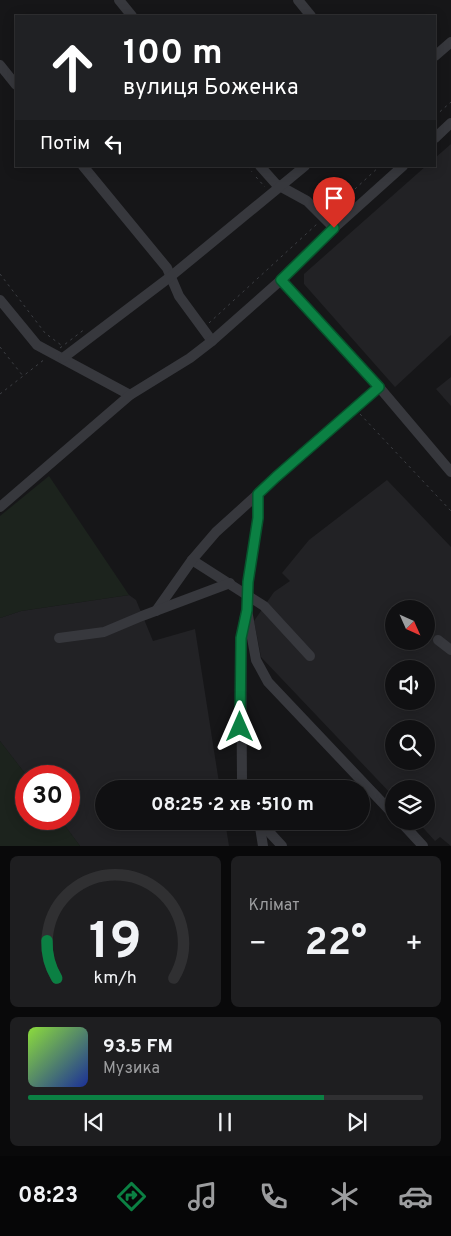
<!DOCTYPE html>
<html lang="uk">
<meta charset="utf-8">
<style>
body{margin:0;font-family:Overpass,sans-serif;background:#1e1e20;color:#f1f3f6;height:100vh;display:flex;flex-direction:column;font-size:19px;white-space:nowrap}
*{box-sizing:border-box;margin:0}
p{font-size:16px;color:#9c9d9f}
.icon{flex:none;width:28px;height:28px;fill:none;stroke:currentColor;stroke-width:2;stroke-linecap:round;stroke-linejoin:round}
.map{position:relative;height:846px;overflow:hidden}
.panel{display:flex;flex-direction:column;gap:10px;padding:10px;background:#09090a;flex:1}
.panel>*{flex:none}
.guide{position:absolute;left:15px;top:15px;width:421px;height:152px;border-radius:0px;box-shadow:0 2px 12px #0003,0 0 0 1px #303032;background:#202124;color:#fff;overflow:hidden}
.needle{width:32px;rotate:135deg}
.fabs{position:absolute;left:385px;top:600px;display:grid;gap:10px}
.fabs a{display:grid;place-items:center;width:50px;height:50px;border-radius:50%;background:#101012;box-shadow:0 2px 12px #0003,0 0 0 1px #303032;font-size:25px}
.speed{position:absolute;left:15px;top:765px;display:flex;gap:10px;font-size:25px;font-weight:700;text-align:center}
.speed>*{display:grid;place-content:center;width:65px;height:65px;border-radius:50%;background:#101012;box-shadow:0 2px 12px #0003,0 0 0 1px #303032;line-height:1}
.speed .limit{border:8px solid #d22;background:#fff;color:#111}
.pin{position:absolute;display:grid;place-items:center;width:42px;height:42px;color:#fff;margin:-51px -21px;border-radius:50% 50% 50% 0;rotate:-45deg;box-shadow:0 0 5px #0007}
.pin .icon{rotate:45deg}
.me{position:absolute;width:55px;margin:-28px;rotate:0deg;stroke-linejoin:round;filter:drop-shadow(0 0 4px #0008)}
.turn{display:flex;align-items:center;gap:18px;height:105px;padding:0 25px;font-size:22px}
.turn .icon{width:65px;height:65px;stroke-width:2.5}
.turn b{display:block;font-size:35px;line-height:42px}
.then{display:flex;align-items:center;height:48px;padding:0 25px;background:#0003;gap:10px;font-size:19px}
.big{font-size:38px;font-weight:700;line-height:1.1}
.panel .tile{flex:1;display:flex;flex-direction:column;justify-content:center;gap:8px;min-width:0;padding:0 18px;border-radius:8px;background:#1e1e20}
.panel .dial{align-items:center;gap:0}
.dial svg{height:130px;overflow:visible;fill:none;stroke:#303032;stroke-width:7;stroke-linecap:round;text-anchor:middle}
.dial text{fill:#f1f3f6;stroke:none}
.song{display:flex;align-items:center;gap:15px}
.cover{width:60px;height:60px;border-radius:8px;background:linear-gradient(135deg,hsl(90 70% 55%),hsl(230 70% 35%))}
.played{height:5px;border-radius:2px;background:linear-gradient(90deg,#0b8043 75%,#303032 75%)}
.keys{display:flex;justify-content:space-around;direction:ltr}
.heat{display:flex;justify-content:space-between;align-items:center;font-size:28px;direction:ltr}
.panel .tiles{flex:1;display:grid;gap:10px;grid-template-columns:1fr 1fr}
.tile:last-child{grid-column:span 2}
.trip{position:absolute;left:95px;top:780px;width:275px;height:50px;border-radius:25px;background:#101012;box-shadow:0 2px 12px #0003,0 0 0 1px #303032;font-weight:700;line-height:50px;text-align:center}
.tabs{display:flex;height:80px;justify-content:space-around;align-items:center;background:#060607;color:#9c9d9f}
.tabs .icon{width:35px;height:35px}
.tabs .selected{color:#0b8043}
.tabs b{font-size:22px;color:#f1f3f6}
.map>svg:first-child{display:block}
</style>
<div class="map">
<svg width="451" height="846" viewBox="0 0 451 846">
<rect width="100%" height="100%" fill="#161618"/>
<g fill="#222225" fill-rule="evenodd">
<path d="M 451,144 L 451,335 L 395,387 L 304,284 L 304,274 L 426,166 L 435,166 L 435,158 Z"/>
<path d="M 451,377 L 451,406 L 436,389 Z"/>
<path d="M 387,480 L 451,547 L 451,846 L 440,837 L 435,841 L 417,821 L 426,821 L 426,789 L 394,789 L 394,797 L 261,657 L 254,621 L 274,592 L 290,581 L 282,573 L 309,540 ZM 394,609 L 426,609 L 426,641 L 394,641 ZM 394,669 L 426,669 L 426,701 L 394,701 ZM 394,729 L 426,729 L 426,761 L 394,761 Z"/>
<path d="M 129,595 L 136,600 L 153,641 L 195,629 L 220,789 L 104,789 L 104,821 L 225,821 L 229,846 L 80,846 L 60,819 L 69,819 L 69,776 L 27,776 L 0,741 L 0,618 L 21,611 Z"/>
</g>
<g fill="#1c231d">
<path d="M 49,476 L 129,595 L 21,611 L 0,618 L 0,516 Z"/>
<path d="M 0,741 L 27,776 L 26,819 L 60,819 L 80,846 L 0,846 Z"/>
</g>
<g fill="none" stroke-linecap="round" stroke-linejoin="round">
<g stroke="#3d3f44" stroke-width="1" stroke-dasharray="2.5 4" stroke-linecap="butt">
<path d="M 435,116 L 451,102"/>
<path d="M 248,166 L 252,172"/>
<path d="M 256,177 L 265,187"/>
<path d="M 331,211 L 380,166"/>
<path d="M 0,274 L 45,333 L 61,345"/>
<path d="M 209,323 L 317,224"/>
<path d="M 0,347 L 23,376"/>
<path d="M 60,348 L 85,329"/>
<path d="M 0,394 L 45,359"/>
<path d="M 360,414 L 451,511"/>
</g>
<g stroke="#37383d" stroke-width="10">
<path d="M 119,0 L 132,16"/>
<path d="M 298,0 L 311,16"/>
<path d="M 435,56 L 451,42"/>
<path d="M 0,65 L 16,85"/>
<path d="M 435,138 L 451,123"/>
<path d="M 83,166 L 167,268 L 179,296 L 212,341"/>
<path d="M 260,166 L 276,184 L 307,201 L 334,228"/>
<path d="M 281,280 L 379,387 L 451,472"/>
<path d="M 0,300 L 37,345 L 130,395"/>
<path d="M 63,358 L 170,277 L 305,166"/>
<path d="M 379,387 L 276,477 L 258,494 L 258,518 L 248,582 L 247,610 L 256,660 L 268,682 L 394,815"/>
<path d="M 0,507 L 130,395 L 190,358 L 212,341 L 281,280 L 334,228 L 403,166"/>
<path d="M 192,560 L 264,606 L 310,656"/>
<path d="M 156,611 L 192,560 L 216,532 L 258,494"/>
<path d="M 59,638 L 104,632 L 142,616 L 230,583"/>
<path d="M 438,640 L 451,650"/>
<path d="M 245,789 L 242,782 L 241,638 L 245,616"/>
<path d="M 259,821 L 282,846"/>
<path d="M 259,821 L 263,846"/>
<path d="M 400,821 L 423,846"/>
</g>
</g>
<g fill="none" stroke-linecap="round" stroke-linejoin="round">
<g stroke="#07532c" stroke-width="12">
<path id="route" d="M 240,727 L 241,638 L 247,610 L 248,582 L 258,518 L 258,494 L 276,477 L 379,387 L 281,280 L 334,228"/>
</g>
<use href="#route" stroke="#0b8043" stroke-width="9"/>
</g>
</svg>
<div class="fabs">
<a><svg class="needle" viewBox="-14 -14 28 28"><path d="M0-13l5 13h-10z" fill="#e53935"/><path d="M0 13l5-13h-10z" fill="#9c9d9f"/></svg></a>
<a><svg class="icon" aria-label="sound" viewBox="0 0 24 24"><path d="M4 9h4l5-4v14l-5-4H4zM17 9q2 3 0 6"/></svg></a>
<a><svg class="icon" aria-label="search" viewBox="0 0 24 24"><circle cx="10" cy="10" r="6"/><path d="M15 15l6 6"/></svg></a>
<a><svg class="icon" aria-label="layers" viewBox="0 0 24 24"><path d="M12 4l9 5-9 5-9-5zM3 14l9 5 9-5"/></svg></a>
</div>
<div class="speed"><div class="limit">30</div></div>
<div class="pin" style="left:334px;top:228px;background:#d93025"><svg class="icon" aria-label="arrive" viewBox="0 0 24 24"><path d="M6 21V4h12l-3 4 3 4H6"/></svg></div>
<svg class="me" style="left:240px;top:727px" viewBox="-20 -20 40 40"><path d="M0-17L14 15 0 8-14 15z" fill="#0b8043" stroke="#fff" stroke-width="4"/></svg>
<div class="trip">08:25 · 2 хв · 510 m</div>
<div class="guide">
<div class="turn"><svg class="icon" aria-label="ahead" viewBox="0 0 24 24"><path d="M12 20V5M6 11l6-6 6 6"/></svg><div><b>100 m</b>вулиця Боженка</div></div>
<div class="then">Потім<svg class="icon" aria-label="left" viewBox="0 0 24 24"><path d="M17 20v-9H6M10 6l-5 5 5 5"/></svg></div>
</div>
</div>
<section class="panel">
<div class="tiles">
<div class="tile dial"><svg viewBox="0 0 100 80">
<path d="M14 69A42 42 0 1 1 86 69"/>
<path d="M14 69A42 42 0 0 1 8 46" stroke="#0b8043"/>
<text x="50" y="56" font-size="32" font-weight="700">19</text>
<text x="50" y="72" font-size="11">km/h</text>
</svg></div>
<div class="tile"><p>Клімат</p>
<div class="heat"><a>−</a><b class="big">22°</b><a>+</a></div>
</div>
<div class="tile">
<div class="song"><i class="cover"></i><div><b>93.5 FM</b><p>Музика</p></div></div>
<div class="played"></div>
<div class="keys"><svg class="icon" aria-label="previous" viewBox="0 0 24 24"><path d="M18 5L8 12l10 7zM5 5v14"/></svg><svg class="icon" aria-label="pause" viewBox="0 0 24 24"><path d="M8 5v14M16 5v14"/></svg><svg class="icon" aria-label="next" viewBox="0 0 24 24"><path d="M6 5l10 7-10 7zM19 5v14"/></svg></div>
</div>
</div>
</section>
<nav class="tabs">
<b>08:23</b>
<svg class="icon selected" aria-label="directions" viewBox="0 0 24 24"><path d="M12 3l9 9-9 9-9-9zM9 14v-3h6M13 9l2 2-2 2"/></svg>
<svg class="icon" aria-label="music" viewBox="0 0 24 24"><path d="M9 18V5l10-2v13"/><circle cx="6" cy="18" r="3"/><circle cx="16" cy="16" r="3"/></svg>
<svg class="icon" aria-label="phone" viewBox="0 0 24 24"><path d="M5 4h4l2 5-3 2q2 4 5 5l2-3 5 2v4C11 20 4 13 5 4z"/></svg>
<svg class="icon" aria-label="climate" viewBox="0 0 24 24"><path d="M12 3v18M4 7l16 10M4 17L20 7"/></svg>
<svg class="icon" aria-label="car" viewBox="0 0 24 24"><path d="M5 17H2v-5l4-1 3-4h7l3 4 3 1v5h-3M9 17h6M6 11h13"/><circle cx="7" cy="17" r="2"/><circle cx="17" cy="17" r="2"/></svg>
</nav>
